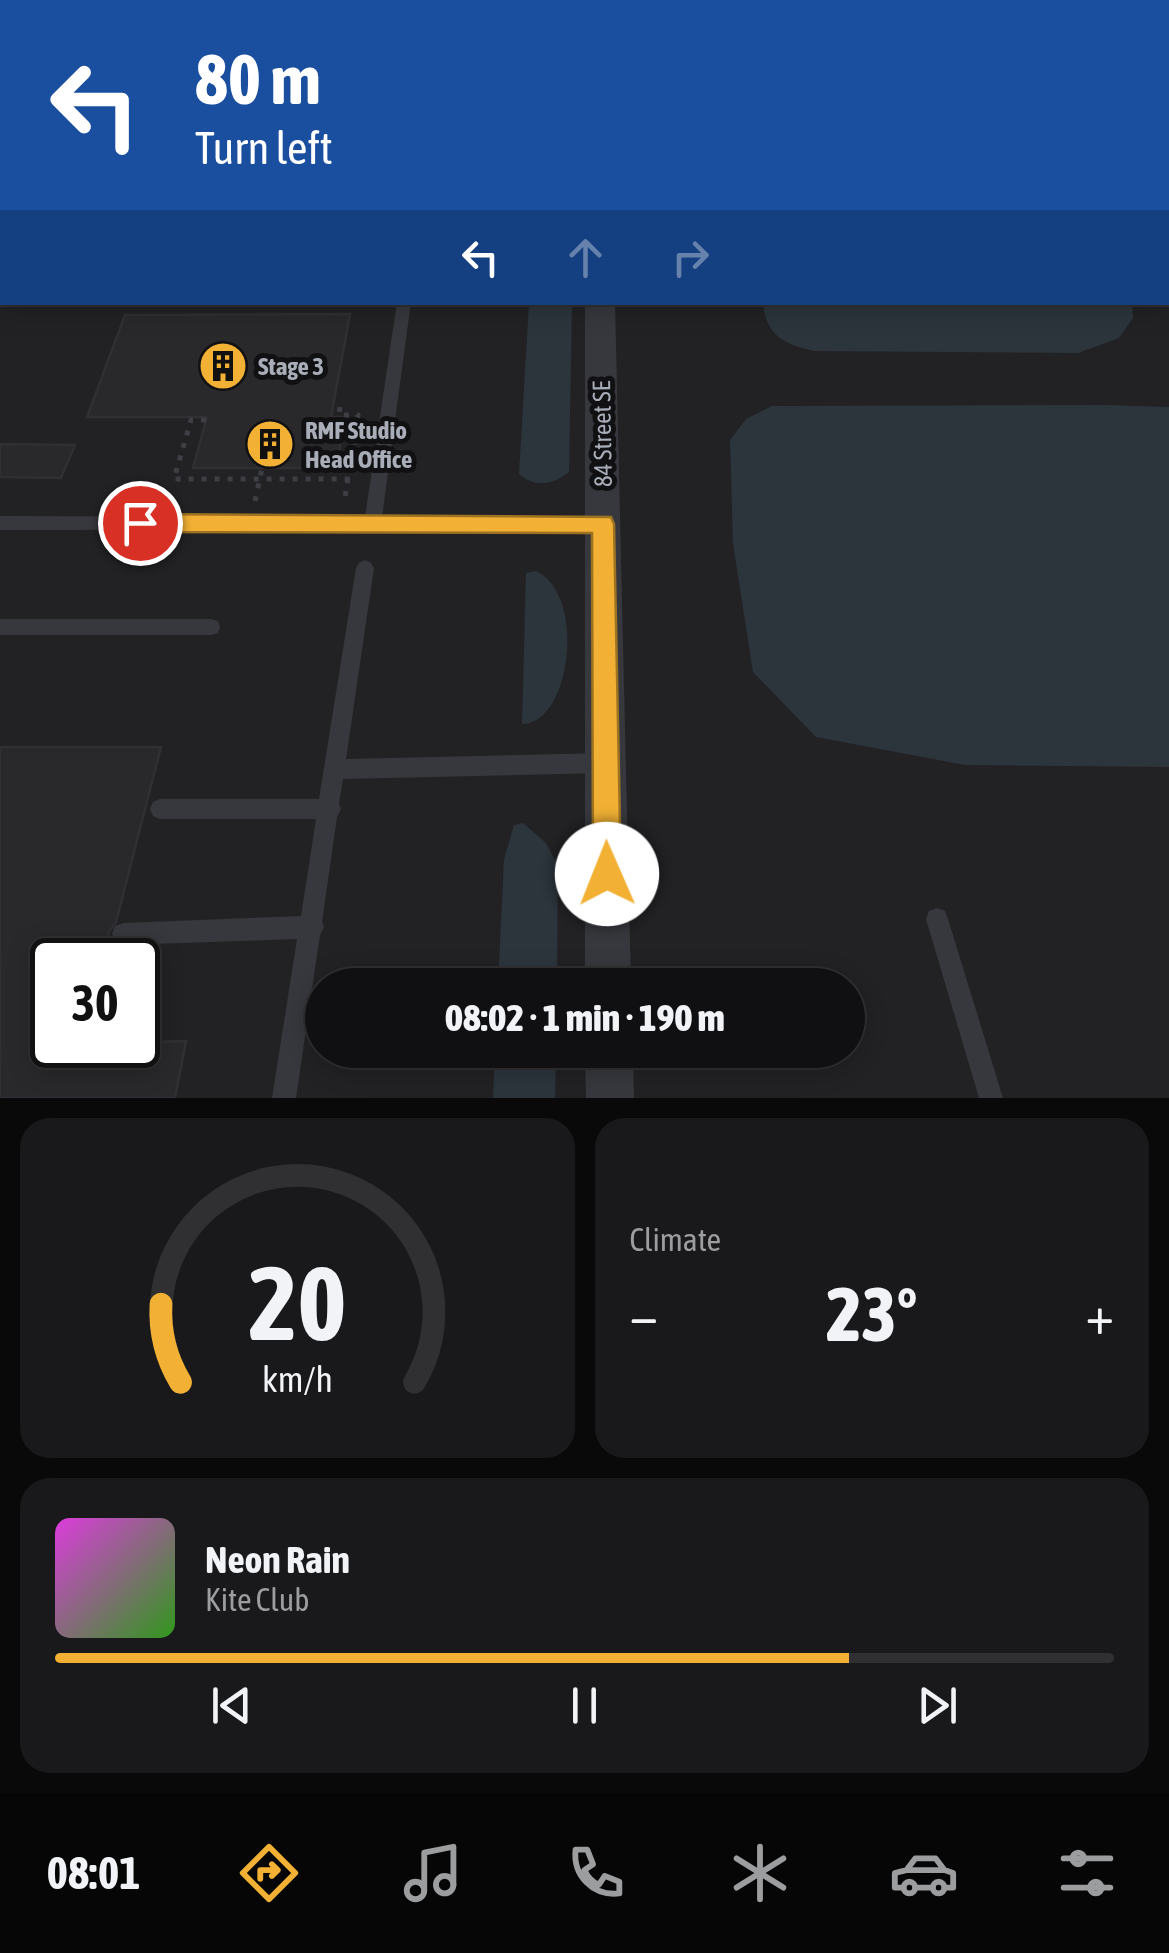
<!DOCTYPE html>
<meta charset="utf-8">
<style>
body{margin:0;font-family:"Asap Condensed",sans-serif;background:#19191b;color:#f1f3f6;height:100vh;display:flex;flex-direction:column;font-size:38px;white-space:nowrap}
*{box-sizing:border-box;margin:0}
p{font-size:32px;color:#9c9d9f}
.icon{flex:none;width:55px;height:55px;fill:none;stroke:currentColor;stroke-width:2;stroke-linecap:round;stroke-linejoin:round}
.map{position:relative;height:1098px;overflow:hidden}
.drawer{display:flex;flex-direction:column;gap:20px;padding:20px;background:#09090a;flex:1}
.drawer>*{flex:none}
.hud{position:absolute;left:0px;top:0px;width:1170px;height:305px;box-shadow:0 5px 25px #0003,0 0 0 2px #303032;background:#1a4fa0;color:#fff;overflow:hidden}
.speed{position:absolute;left:30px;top:938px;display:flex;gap:20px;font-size:50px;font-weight:700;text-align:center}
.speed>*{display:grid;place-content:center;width:130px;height:130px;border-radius:50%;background:#101012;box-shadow:0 5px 25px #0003,0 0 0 2px #303032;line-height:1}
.speed .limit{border:5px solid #111;border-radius:15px;background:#fff;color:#111}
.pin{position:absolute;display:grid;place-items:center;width:85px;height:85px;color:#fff;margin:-42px;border:5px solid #fff;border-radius:50%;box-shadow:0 2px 10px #0007}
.me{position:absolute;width:110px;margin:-55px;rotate:359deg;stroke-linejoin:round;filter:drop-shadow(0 0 8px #0008)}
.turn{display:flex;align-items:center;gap:35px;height:210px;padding:0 30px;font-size:45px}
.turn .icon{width:130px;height:130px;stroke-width:2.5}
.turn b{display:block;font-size:70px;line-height:85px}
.lanes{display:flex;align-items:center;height:95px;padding:0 30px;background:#0003;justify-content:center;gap:50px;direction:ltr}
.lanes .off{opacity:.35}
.big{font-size:75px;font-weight:800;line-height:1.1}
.drawer .widget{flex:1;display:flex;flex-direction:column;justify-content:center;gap:15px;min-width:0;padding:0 35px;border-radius:30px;background:#19191b}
.drawer .dial{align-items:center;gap:0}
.dial svg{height:260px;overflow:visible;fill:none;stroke:#303032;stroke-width:7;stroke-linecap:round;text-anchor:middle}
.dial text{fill:#f1f3f6;stroke:none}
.song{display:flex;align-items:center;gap:30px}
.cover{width:120px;height:120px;border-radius:15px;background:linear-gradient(135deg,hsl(300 70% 55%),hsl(110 70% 35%))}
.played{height:10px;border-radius:5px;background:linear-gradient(90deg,#f2b134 75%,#303032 75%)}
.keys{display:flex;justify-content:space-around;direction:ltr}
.heat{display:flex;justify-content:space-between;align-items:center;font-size:55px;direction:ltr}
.drawer .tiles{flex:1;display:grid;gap:20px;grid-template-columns:1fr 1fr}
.widget:last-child{grid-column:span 2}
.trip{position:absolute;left:305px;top:968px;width:560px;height:100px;border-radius:50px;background:#101012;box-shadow:0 5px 25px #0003,0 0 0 2px #303032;font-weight:800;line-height:100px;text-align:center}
.dock{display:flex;height:160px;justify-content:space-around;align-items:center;background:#060607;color:#9c9d9f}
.dock .icon{width:70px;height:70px}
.dock .active{color:#f2b134}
.dock b{font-size:45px;color:#f1f3f6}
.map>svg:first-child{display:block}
</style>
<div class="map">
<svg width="1169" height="1098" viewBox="0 0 1169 1098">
<rect width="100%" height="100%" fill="#161618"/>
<path fill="#222225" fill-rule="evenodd" d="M 0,0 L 1169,0 L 1169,1098 L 0,1098 ZM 2,2 L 1168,2 L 1168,302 L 2,302 ZM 52,960 L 138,960 L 138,1045 L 52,1045 ZM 322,985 L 848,985 L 848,1050 L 322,1050 Z"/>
<g fill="#2c353c">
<path d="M 529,303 L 572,303 L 569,472 C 553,485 535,488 519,474 Z"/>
<path d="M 1132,303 L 1133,318 L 1119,338 L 1078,353 L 814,351 C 784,344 766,336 763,303 Z"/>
<path d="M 1104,405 L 1169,407 L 1169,767 L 965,765 L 816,737 L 753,672 L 733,544 L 730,440 L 746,419 L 772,406 Z"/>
<path d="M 536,571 C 587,595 571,724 522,724 L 526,573 Z"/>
<path d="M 523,823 L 546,843 L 558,865 L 557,985 L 498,985 L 504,860 L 514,825 Z"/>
<path d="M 495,1050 L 556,1050 L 555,1098 L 493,1098 Z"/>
</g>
<g fill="#29292c" stroke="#303034" stroke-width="2.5">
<path d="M 350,314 L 331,417 L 345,417 L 336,468 L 193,468 L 207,417 L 87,417 L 125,315 Z"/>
<path d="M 0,444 L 75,445 L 61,478 L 0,477 Z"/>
<path d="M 0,747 L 161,747 L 116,922 L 108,933 L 111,942 L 106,960 L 52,960 L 52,1045 L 186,1041 L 175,1098 L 0,1098 Z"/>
</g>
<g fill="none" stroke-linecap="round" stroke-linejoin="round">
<g stroke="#3d3f44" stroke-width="5" stroke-dasharray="5 8" stroke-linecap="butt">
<path d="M 340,407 L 339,415 L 358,415 L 345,497"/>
<path d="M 206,420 L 191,420 L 174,479 L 356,479"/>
<path d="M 255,501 L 262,468"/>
</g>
<g fill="#37383d" fill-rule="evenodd">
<rect x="453" y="0" width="10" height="2"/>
<rect x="1168" y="10" width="1" height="6"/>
<path d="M 397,302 L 411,302 L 382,517 L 603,517 L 609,519 L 612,524 L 609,529 L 0,530 L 0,516 L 365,517 Z"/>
<path d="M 365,560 L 371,563 L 374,568 L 346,759 L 605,753 L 612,756 L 615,763 L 612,770 L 605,773 L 343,779 L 339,804 L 341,809 L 337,817 L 322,922 L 324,927 L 320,935 L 296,1098 L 272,1098 L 297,939 L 123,945 L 115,942 L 112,934 L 115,926 L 123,923 L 301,916 L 316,819 L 160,819 L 153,816 L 150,809 L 153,802 L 160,799 L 319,799 L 356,568 L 359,563 Z"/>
<path d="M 0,619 L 211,619 L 218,621 L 220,627 L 218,633 L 211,635 L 0,635 Z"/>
<path d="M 937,908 L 945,911 L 948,919 L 1003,1098 L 979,1098 L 926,919 L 929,911 Z"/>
</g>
<g fill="#37383d" fill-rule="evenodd">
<rect x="585" y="0" width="22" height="2"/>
<path d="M 1144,0 L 1166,0 L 1168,2 L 1146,2 Z"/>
<rect x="1168" y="85" width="1" height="14"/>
<path d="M 585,302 L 615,302 L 631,985 L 585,985 Z"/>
<path d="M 585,1050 L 633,1050 L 634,1098 L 586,1098 Z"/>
</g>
</g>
<path fill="#f2b134" stroke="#9d7322" stroke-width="2.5" d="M 140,514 L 611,517 L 614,524 L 621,874 L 617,884 L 607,888 L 597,884 L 593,874 L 592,533 L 140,532 L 129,523 Z"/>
<defs>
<g id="building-disc" transform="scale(2.5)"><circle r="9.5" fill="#f2b134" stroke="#111113"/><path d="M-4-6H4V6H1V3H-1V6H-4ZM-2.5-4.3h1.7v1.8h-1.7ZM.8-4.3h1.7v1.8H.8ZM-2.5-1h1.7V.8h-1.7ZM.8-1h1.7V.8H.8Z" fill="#111"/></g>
</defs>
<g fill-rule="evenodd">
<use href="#building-disc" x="223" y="366"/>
<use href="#building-disc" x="270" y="444"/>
</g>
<g text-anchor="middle" stroke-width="10" stroke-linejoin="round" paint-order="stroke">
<g font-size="25" font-weight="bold" fill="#a8adb8" stroke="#111113" text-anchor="start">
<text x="258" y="375">Stage 3</text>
<text x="305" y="439">RMF Studio<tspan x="305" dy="29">Head Office</tspan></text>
</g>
<g font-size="25" fill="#a8adb8" stroke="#111113">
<text transform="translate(602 434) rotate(-91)" y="9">84 Street SE</text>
</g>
</g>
</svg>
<div class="speed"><div class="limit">30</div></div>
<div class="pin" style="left:140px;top:523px;background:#d93025"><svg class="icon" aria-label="arrive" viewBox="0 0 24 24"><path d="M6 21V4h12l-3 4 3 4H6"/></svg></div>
<svg class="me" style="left:607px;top:874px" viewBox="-20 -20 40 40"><circle r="19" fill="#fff"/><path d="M0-13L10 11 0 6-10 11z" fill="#f2b134"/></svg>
<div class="trip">08:02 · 1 min · 190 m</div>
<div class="hud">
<div class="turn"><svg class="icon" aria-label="left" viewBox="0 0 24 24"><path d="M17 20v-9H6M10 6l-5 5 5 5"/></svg><div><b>80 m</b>Turn left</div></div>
<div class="lanes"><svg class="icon" aria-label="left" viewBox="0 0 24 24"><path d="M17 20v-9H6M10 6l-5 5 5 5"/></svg><svg class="icon off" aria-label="ahead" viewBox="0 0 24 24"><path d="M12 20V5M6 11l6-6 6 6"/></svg><svg class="icon off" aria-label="right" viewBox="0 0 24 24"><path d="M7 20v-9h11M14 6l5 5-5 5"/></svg></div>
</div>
</div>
<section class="drawer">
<div class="tiles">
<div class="widget dial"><svg viewBox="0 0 100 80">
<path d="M14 69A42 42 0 1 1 86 69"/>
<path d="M14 69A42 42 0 0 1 8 45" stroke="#f2b134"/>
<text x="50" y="56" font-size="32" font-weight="700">20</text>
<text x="50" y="72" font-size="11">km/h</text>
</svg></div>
<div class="widget"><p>Climate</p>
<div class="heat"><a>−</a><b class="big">23°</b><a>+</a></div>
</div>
<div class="widget">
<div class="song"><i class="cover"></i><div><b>Neon Rain</b><p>Kite Club</p></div></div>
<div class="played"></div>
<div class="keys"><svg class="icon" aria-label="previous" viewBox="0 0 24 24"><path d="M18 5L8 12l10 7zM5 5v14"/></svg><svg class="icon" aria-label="pause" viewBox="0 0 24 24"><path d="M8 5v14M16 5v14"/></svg><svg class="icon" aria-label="next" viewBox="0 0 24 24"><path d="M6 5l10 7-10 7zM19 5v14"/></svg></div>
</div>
</div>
</section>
<nav class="dock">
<b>08:01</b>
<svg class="icon active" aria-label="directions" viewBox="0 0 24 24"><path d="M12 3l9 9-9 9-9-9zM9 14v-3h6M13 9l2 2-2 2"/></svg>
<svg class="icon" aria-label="music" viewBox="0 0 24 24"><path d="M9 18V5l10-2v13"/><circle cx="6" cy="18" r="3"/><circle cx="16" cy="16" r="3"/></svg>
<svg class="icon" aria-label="phone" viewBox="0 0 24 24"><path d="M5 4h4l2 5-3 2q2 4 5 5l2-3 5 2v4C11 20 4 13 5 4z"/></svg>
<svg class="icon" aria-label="climate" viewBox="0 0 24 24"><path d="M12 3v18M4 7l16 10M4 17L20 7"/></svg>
<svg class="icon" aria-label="car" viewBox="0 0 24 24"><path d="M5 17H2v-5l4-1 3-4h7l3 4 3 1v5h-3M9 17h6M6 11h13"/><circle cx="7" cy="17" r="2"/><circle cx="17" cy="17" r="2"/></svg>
<svg class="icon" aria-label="filters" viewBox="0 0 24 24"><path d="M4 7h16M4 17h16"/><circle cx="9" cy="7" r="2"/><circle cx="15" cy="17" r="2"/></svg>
</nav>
